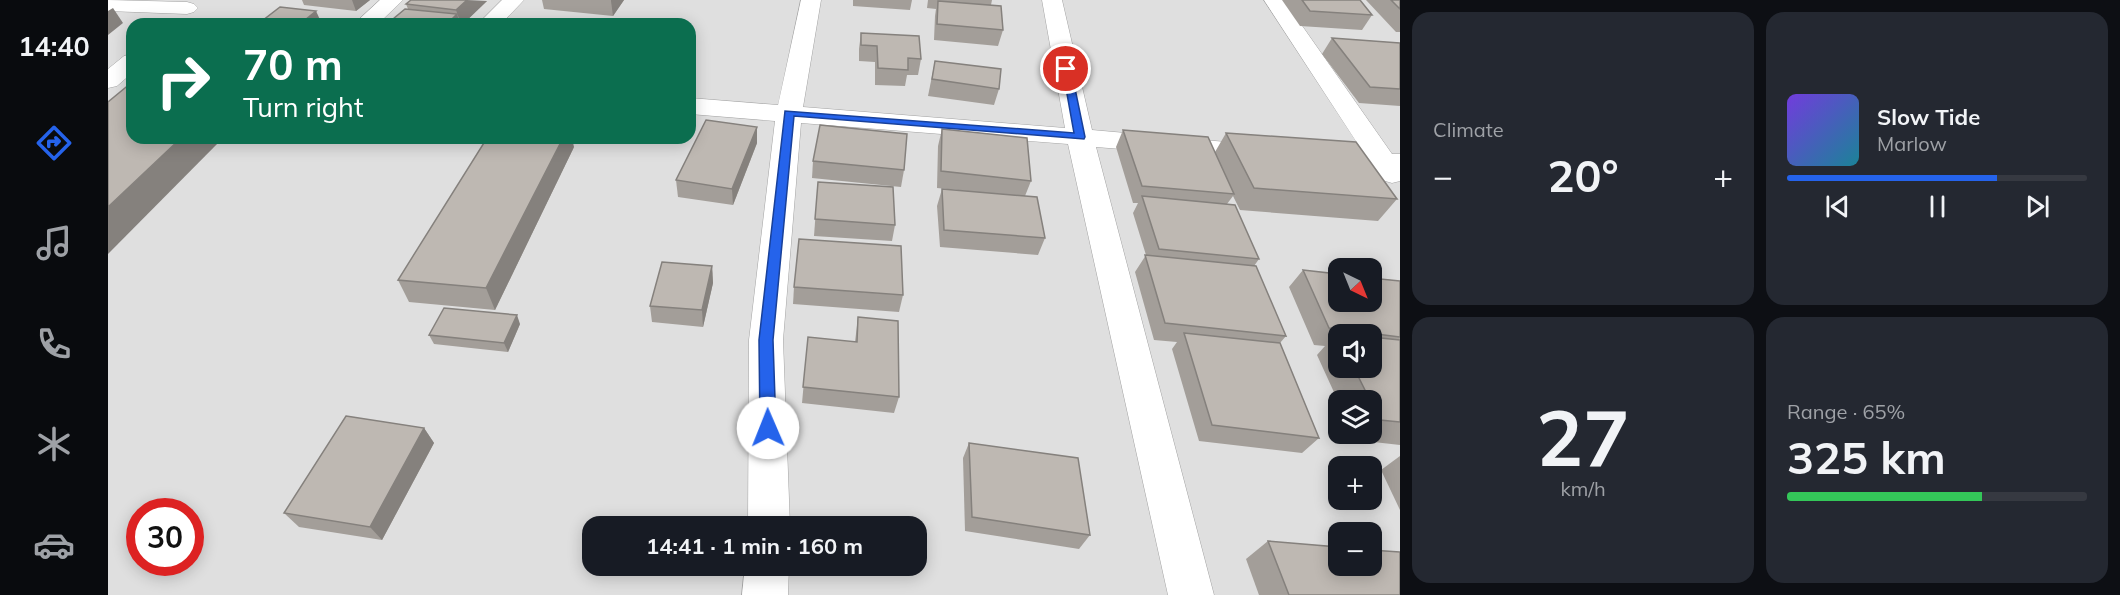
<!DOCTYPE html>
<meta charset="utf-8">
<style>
body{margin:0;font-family:Mulish,sans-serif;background:#242831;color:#f1f3f6;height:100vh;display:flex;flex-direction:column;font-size:22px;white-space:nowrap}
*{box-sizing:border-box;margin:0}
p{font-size:20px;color:#9ea1a6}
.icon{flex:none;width:33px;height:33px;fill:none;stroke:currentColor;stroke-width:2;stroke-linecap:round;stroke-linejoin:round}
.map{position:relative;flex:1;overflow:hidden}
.side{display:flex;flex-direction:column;gap:12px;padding:12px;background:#0d0f14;width:720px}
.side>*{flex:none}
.banner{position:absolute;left:18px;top:18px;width:570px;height:126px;border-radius:18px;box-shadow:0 3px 15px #0003;background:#0b6e4f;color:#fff;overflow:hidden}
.needle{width:39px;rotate:137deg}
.buttons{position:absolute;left:1220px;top:258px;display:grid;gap:12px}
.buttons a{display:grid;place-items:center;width:54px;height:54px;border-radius:12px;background:#171b24;box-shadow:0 3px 15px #0003;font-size:30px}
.speed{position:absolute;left:18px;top:498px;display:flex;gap:12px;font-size:30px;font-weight:700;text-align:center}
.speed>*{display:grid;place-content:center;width:78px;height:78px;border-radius:50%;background:#171b24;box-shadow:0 3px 15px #0003;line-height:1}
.speed .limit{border:9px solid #d22;background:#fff;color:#111}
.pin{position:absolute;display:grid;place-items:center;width:51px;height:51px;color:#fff;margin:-26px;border:3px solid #fff;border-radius:50%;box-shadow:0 2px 6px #0007}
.me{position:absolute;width:66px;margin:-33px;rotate:359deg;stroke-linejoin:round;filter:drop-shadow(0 0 4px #0008)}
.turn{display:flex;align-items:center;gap:21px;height:126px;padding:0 18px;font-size:27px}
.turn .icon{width:78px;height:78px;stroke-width:2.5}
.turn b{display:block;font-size:42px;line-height:51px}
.big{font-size:45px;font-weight:700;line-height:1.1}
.side .tile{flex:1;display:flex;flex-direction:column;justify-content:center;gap:9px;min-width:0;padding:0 21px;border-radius:18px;background:#242831}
.side .dial{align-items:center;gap:0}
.dial b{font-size:78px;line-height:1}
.song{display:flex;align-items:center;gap:18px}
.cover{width:72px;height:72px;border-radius:9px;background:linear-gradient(135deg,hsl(260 70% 55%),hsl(190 70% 35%))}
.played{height:6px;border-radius:3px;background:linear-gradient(90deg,#2563eb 70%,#363941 70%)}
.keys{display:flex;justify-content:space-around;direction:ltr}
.heat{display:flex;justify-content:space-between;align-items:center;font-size:33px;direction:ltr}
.charge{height:9px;border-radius:4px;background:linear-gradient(90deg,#34c759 65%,#363941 0)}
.side .tiles{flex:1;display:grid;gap:12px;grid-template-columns:repeat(2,1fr)}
.trip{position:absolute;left:474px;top:516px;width:345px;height:60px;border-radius:18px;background:#171b24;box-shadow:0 3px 15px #0003;font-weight:700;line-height:60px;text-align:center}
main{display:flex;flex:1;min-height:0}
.tabs{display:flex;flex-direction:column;width:108px;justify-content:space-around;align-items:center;background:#090b0e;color:#9ea1a6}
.tabs .icon{width:42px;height:42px}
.tabs .current{color:#2563eb}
.tabs b{font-size:27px;color:#f1f3f6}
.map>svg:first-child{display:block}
</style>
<main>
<nav class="tabs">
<b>14:40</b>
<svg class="icon current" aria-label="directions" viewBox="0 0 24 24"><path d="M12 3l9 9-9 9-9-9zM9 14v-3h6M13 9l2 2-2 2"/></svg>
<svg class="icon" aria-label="music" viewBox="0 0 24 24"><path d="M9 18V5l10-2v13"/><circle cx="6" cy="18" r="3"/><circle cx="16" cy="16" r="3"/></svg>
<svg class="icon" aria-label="phone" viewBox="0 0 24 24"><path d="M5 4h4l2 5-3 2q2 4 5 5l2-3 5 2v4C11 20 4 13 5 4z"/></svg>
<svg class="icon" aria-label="climate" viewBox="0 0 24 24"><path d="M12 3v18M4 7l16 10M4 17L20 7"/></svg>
<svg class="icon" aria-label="car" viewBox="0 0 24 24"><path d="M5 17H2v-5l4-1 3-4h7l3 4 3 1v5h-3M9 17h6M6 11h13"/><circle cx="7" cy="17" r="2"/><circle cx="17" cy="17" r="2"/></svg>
</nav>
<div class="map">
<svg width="1292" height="595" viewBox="0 0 1292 595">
<rect width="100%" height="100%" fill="#f1efe9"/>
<path fill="#dfdfdf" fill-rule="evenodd" d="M 0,0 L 1292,0 L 1292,595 L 0,595 ZM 24,24 L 582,24 L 582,138 L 24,138 ZM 1230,268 L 1263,268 L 1263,302 L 1230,302 ZM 1230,334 L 1263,334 L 1263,368 L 1230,368 ZM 1230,400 L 1263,400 L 1263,434 L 1230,434 ZM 1230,466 L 1263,466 L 1263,500 L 1230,500 ZM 32,512 L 82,512 L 82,562 L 32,562 ZM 484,526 L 808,526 L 808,566 L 484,566 ZM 1230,532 L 1263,532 L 1263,566 L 1230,566 Z"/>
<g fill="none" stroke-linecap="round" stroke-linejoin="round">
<g stroke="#a3a3a3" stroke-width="1">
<g id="street">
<path d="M 0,0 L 79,2 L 86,4 L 90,8 L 86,12 L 79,14 L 0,11 Z"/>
<path d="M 272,0 L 295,0 L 270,24 L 246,24 Z"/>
<path d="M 394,0 L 416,0 L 393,24 L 370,24 Z"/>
<path d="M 693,0 L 713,0 L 695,107 L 957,128 L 934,0 L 954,0 L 984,130 L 1163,146 L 1167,152 L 1163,158 L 1153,160 L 988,147 L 1106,595 L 1060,595 L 960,144 L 693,123 L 675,340 L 682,526 L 640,526 L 641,340 L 667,121 L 582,114 L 582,98 L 670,105 Z"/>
<path d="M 1156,0 L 1176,0 L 1284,154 L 1292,154 L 1292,181 L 1284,183 L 1274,180 L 1267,169 L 1206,163 L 1202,157 L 1206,151 L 1216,149 L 1255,152 Z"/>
<path d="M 24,54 L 24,73 L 9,86 L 0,88 L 0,69 L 16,56 Z"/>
<path d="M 637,566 L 681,566 L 680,595 L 634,595 Z"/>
</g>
</g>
<use href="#street" fill="#fff" fill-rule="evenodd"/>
</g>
<g fill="#a39e99" fill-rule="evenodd">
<path d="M 194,0 L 262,0 L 248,11 L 196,5 Z"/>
<path d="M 434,0 L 516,0 L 505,16 L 436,9 Z"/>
<path d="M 745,0 L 804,0 L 802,10 L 745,6 Z"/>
<path d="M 820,0 L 884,0 L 883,5 L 895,30 L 890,46 L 826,40 L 827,16 L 828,9 L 819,8 Z"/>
<path d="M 1174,0 L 1252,0 L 1264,15 L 1254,30 L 1192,26 Z"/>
<path d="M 1258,0 L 1292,0 L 1292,32 L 1288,32 Z"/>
<path d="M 379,1 L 355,24 L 279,24 L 300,9 L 298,4 Z"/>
<path d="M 753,33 L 813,59 L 810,75 L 799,75 L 797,86 L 767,85 L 767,62 L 751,61 L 751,49 Z"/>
<path d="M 1224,38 L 1292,43 L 1292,106 L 1251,103 L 1214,54 Z"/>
<path d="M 827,61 L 891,89 L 886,105 L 820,96 Z"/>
<path d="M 649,127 L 649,143 L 625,205 L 570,197 L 568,180 Z"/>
<path d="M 834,129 L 923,181 L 917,196 L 937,238 L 930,255 L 832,247 L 829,206 L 834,189 L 861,191 L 829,188 L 830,146 Z"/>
<path d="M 1015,130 L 1107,152 L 1118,133 L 1289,199 L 1270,221 L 1132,210 L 1125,196 L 1119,204 L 1151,259 L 1146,266 L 1178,336 L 1172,343 L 1211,438 L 1194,453 L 1091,441 L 1064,349 L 1069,342 L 1046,340 L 1027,272 L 1038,255 L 1025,213 L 1030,203 L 1025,203 L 1008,147 Z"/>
<path d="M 466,147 L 387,310 L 301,302 L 290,280 Z"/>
<path d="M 705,161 L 796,170 L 793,187 L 704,178 Z"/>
<path d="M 710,182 L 787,225 L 784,241 L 706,236 Z"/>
<path d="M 604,266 L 605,283 L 595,327 L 544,322 L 542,306 Z"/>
<path d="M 1195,270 L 1292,281 L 1292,445 L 1248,440 L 1245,434 L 1263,434 L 1263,400 L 1230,401 L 1209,355 L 1217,346 L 1206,345 L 1181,287 ZM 1230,334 L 1263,334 L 1263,368 L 1230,368 Z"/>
<path d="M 686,287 L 795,295 L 791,312 L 685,304 Z"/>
<path d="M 750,317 L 791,397 L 786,413 L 694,403 L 700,337 L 747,342 Z"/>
<path d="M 412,324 L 400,352 L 326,344 L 321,335 Z"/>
<path d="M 316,428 L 326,443 L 274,540 L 191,527 L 176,513 Z"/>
<path d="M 861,443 L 982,535 L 971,549 L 857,531 L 855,458 Z"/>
<path d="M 1292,456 L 1292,510 L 1273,470 Z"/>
<path d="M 1160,541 L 1292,595 L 1151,595 L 1138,559 Z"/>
</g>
<g fill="#85817d">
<path d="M 244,0 L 262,0 L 248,11 Z"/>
<path d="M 359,0 L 379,1 L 355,24 L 353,24 L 348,10 Z"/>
<path d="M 503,0 L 516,0 L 505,16 L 503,1 Z"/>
<path d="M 5,8 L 15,23 L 0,35 L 0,11 Z"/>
<path d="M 208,11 L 214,24 L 192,24 Z"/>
<path d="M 349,14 L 352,24 L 339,24 Z"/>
<path d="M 649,127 L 649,143 L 625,205 L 624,189 Z"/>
<path d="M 73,138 L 115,138 L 0,254 L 0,207 Z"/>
<path d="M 455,138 L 464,138 L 466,147 L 387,310 L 378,288 Z"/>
<path d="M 604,266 L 605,283 L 595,327 L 594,310 Z"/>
<path d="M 409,315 L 412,324 L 400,352 L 396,343 Z"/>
<path d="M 316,428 L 326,443 L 274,540 L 262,527 Z"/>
</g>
<g fill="#beb8b2" stroke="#85817d" stroke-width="1.5">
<path d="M 303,0 L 359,0 L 348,10 L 298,4 Z"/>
<path d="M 1194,0 L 1252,0 L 1264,15 L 1202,11 Z"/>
<path d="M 1283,0 L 1292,0 L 1292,9 Z"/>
<path d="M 830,1 L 893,6 L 895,30 L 829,24 Z"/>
<path d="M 172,7 L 208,11 L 192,24 L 150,24 Z"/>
<path d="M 297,9 L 349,14 L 339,24 L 279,24 Z"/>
<path d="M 753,33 L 811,36 L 813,59 L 800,58 L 800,70 L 770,68 L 769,46 L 753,45 Z"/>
<path d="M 1224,38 L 1292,43 L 1292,89 L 1262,87 Z"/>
<path d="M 827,61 L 893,69 L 891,89 L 824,79 Z"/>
<path d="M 23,83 L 24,138 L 73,138 L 0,207 L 0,102 Z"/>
<path d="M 598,120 L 649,127 L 624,189 L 568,180 Z"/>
<path d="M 712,125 L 799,134 L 796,170 L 705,161 Z"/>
<path d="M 834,129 L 919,138 L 923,181 L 833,171 Z"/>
<path d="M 1015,130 L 1100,137 L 1126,194 L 1034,186 Z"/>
<path d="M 1118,133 L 1248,142 L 1289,199 L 1146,188 Z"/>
<path d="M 379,138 L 455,138 L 378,288 L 290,280 Z"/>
<path d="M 710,182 L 785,187 L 787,225 L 707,219 Z"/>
<path d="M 834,189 L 929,197 L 937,238 L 836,230 Z"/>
<path d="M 1034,196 L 1127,205 L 1151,259 L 1051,249 Z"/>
<path d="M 691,239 L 793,246 L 795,295 L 686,287 Z"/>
<path d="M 1037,255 L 1148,266 L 1178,336 L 1057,323 Z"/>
<path d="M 554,262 L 604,266 L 594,310 L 542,306 Z"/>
<path d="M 1195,270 L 1230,274 L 1230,302 L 1263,302 L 1263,278 L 1292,281 L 1292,337 L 1221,328 Z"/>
<path d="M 336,308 L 409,315 L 396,343 L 321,335 Z"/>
<path d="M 750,317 L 790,321 L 791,397 L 695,387 L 700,337 L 749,342 Z"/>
<path d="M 1076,333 L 1172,343 L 1211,438 L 1104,425 Z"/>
<path d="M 1263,337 L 1292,340 L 1292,422 L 1272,420 L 1246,368 L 1263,368 Z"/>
<path d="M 238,416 L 316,428 L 262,527 L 176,513 Z"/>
<path d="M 861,443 L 970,458 L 982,535 L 864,517 Z"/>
<path d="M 1160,541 L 1230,547 L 1230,566 L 1263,566 L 1263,550 L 1292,552 L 1292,595 L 1181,595 Z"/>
</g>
<path fill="#2563eb" stroke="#184099" stroke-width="1.5" d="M 954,66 L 963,69 L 977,137 L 976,139 L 686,116 L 665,340 L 668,428 L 666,433 L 660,435 L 654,433 L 652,428 L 651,340 L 677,111 L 966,133 Z"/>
</svg>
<div class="buttons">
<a><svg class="needle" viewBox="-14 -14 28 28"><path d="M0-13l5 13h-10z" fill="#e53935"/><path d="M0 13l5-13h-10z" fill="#9ea1a6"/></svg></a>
<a><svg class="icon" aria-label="sound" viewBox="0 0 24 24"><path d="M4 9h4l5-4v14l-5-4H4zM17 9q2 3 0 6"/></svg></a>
<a><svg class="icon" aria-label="layers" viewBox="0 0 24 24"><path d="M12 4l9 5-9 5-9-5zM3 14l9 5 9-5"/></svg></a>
<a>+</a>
<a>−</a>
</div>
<div class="speed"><div class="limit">30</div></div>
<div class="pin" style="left:958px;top:69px;background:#d93025"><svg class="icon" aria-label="arrive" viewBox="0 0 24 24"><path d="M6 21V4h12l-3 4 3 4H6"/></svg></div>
<svg class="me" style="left:660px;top:428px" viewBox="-20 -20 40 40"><circle r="19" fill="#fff"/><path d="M0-13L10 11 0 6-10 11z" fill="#2563eb"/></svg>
<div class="trip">14:41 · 1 min · 160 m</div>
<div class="banner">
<div class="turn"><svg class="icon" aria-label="right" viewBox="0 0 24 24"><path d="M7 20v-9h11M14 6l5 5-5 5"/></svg><div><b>70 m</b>Turn right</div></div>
</div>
</div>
<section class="side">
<div class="tiles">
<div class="tile"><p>Climate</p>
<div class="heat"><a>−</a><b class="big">20°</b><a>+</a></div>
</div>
<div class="tile">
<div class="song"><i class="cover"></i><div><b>Slow Tide</b><p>Marlow</p></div></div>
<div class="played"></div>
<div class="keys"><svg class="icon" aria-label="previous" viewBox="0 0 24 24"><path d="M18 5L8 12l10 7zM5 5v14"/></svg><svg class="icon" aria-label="pause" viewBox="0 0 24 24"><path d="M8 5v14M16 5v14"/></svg><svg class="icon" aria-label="next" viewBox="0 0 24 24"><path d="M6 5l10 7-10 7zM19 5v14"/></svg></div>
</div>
<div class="tile dial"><b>27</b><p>km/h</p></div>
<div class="tile"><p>Range · 65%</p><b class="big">325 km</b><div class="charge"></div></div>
</div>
</section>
</main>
